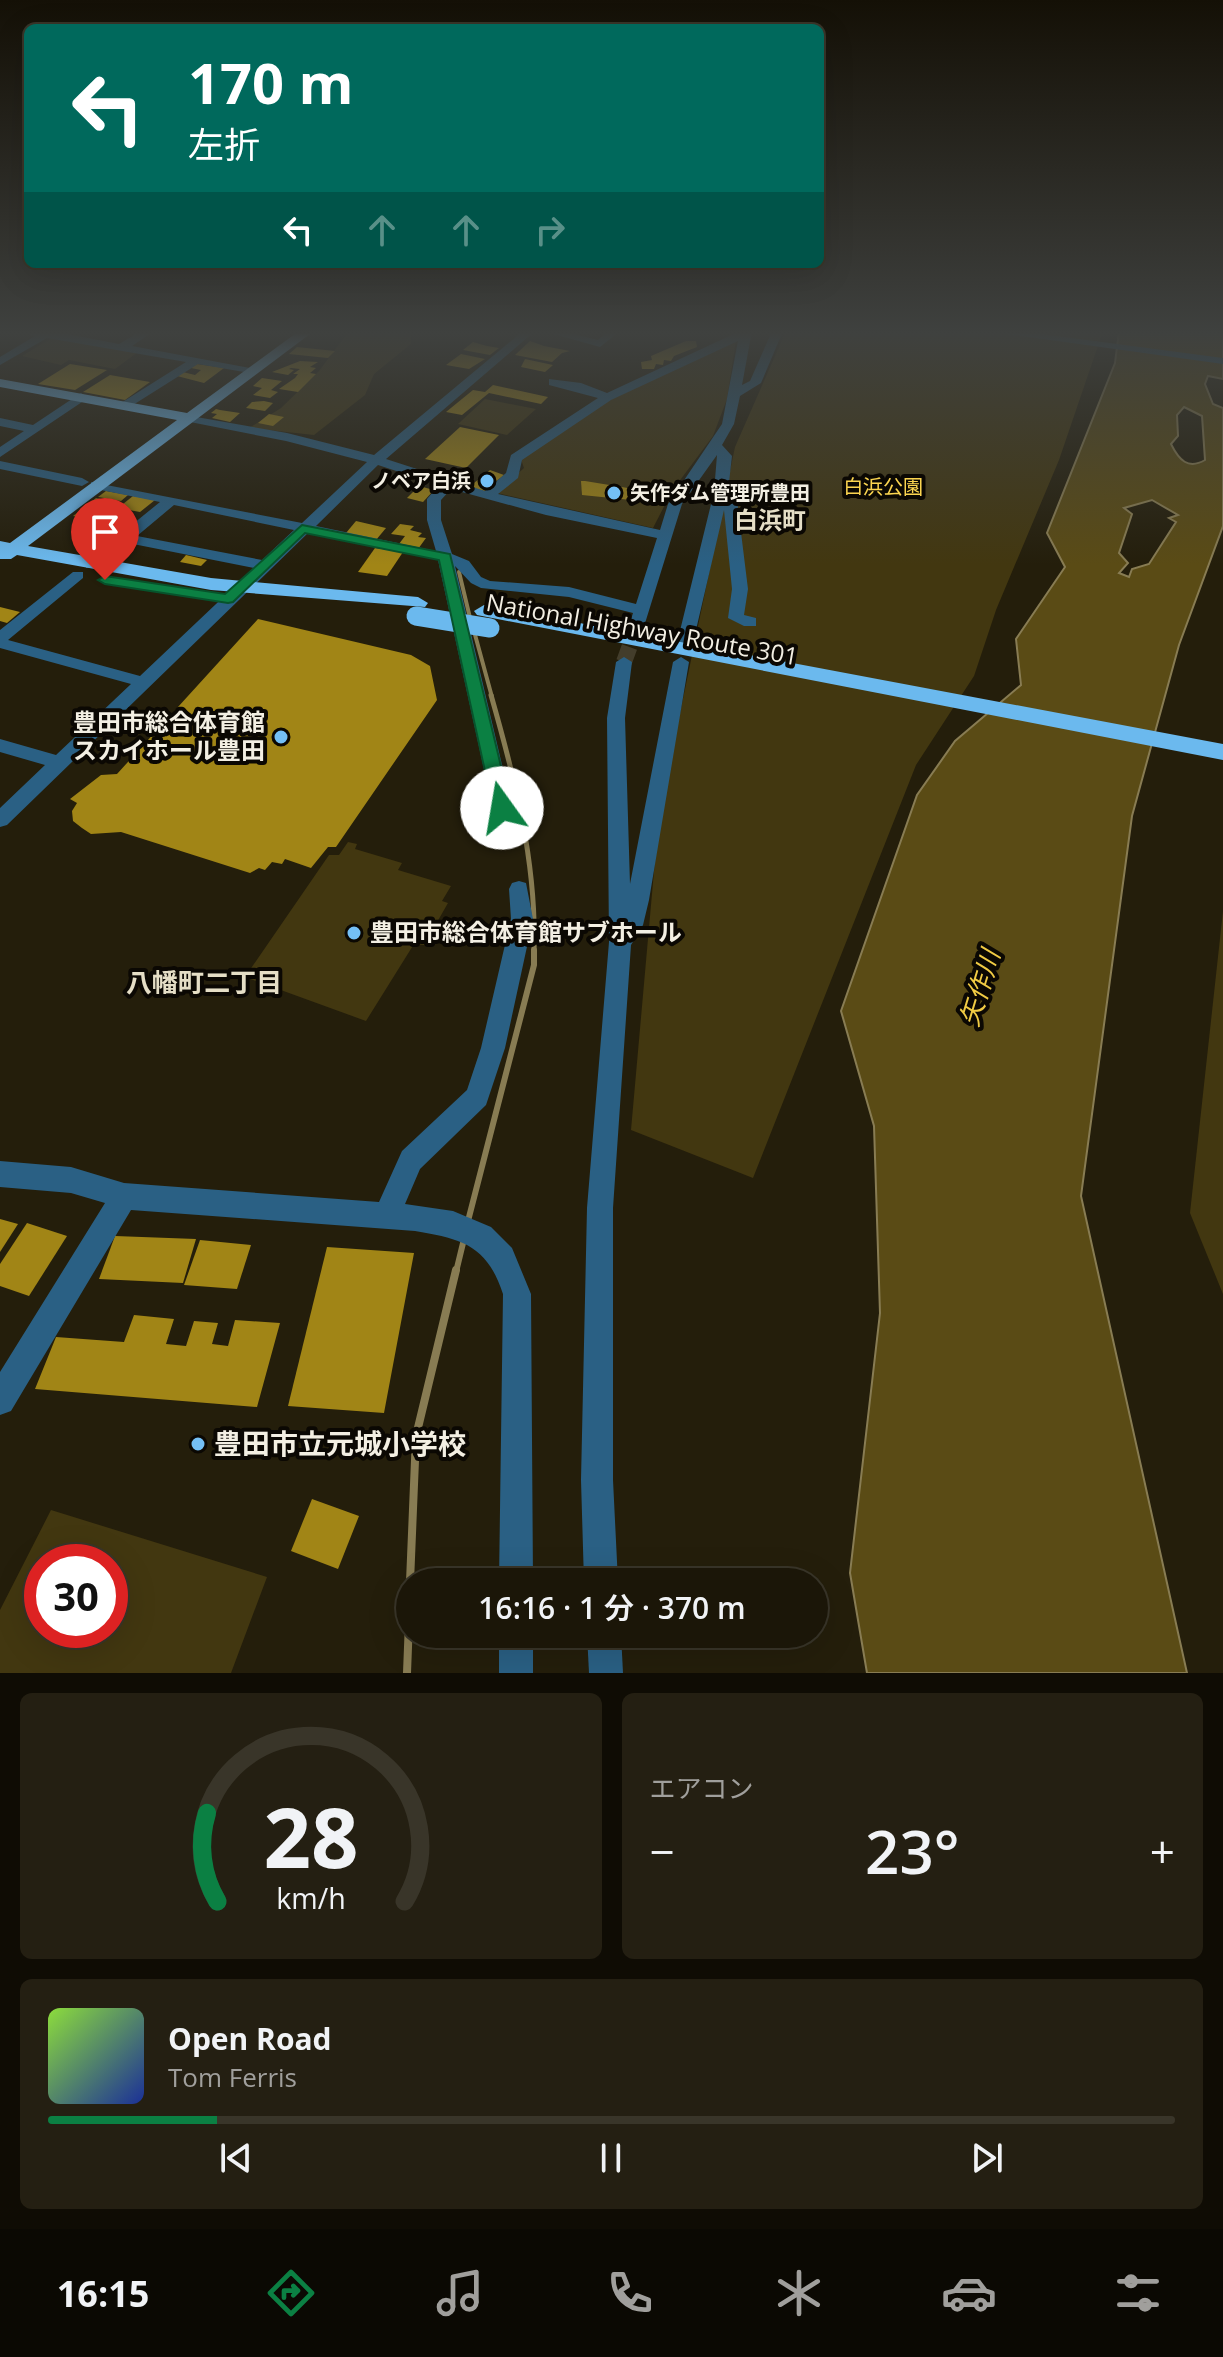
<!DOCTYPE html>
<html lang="ja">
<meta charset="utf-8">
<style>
body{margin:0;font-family:"Open Sans","Noto Sans JP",sans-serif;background:#241f12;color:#f1f3f6;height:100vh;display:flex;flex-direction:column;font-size:30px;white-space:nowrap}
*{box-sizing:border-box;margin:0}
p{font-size:26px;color:#a09f9c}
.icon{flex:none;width:44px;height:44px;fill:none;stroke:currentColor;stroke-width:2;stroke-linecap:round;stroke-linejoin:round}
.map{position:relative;height:1673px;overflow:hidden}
.side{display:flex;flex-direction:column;gap:20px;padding:20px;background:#0f0c04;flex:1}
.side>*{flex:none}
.banner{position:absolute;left:24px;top:24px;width:800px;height:244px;border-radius:12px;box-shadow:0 8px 32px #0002,0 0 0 2px #393529;background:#00695c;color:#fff;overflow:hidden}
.speed{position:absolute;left:24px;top:1544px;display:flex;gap:16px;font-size:40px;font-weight:700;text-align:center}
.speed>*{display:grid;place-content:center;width:104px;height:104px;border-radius:50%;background:#1b1608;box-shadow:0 8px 32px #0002,0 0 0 2px #393529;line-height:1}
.speed .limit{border:12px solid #d22;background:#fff;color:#111}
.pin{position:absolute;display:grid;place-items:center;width:68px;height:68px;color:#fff;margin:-82px -34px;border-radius:50% 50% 50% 0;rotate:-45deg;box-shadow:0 0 8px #0007}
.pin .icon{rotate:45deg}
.me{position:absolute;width:88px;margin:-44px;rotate:347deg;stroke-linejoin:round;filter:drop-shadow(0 0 6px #0008)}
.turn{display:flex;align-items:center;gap:28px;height:168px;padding:0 32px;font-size:36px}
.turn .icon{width:104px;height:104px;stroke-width:2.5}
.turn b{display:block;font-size:56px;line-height:68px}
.lanes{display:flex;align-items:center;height:76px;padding:0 32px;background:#0003;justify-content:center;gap:40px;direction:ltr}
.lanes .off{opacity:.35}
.big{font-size:60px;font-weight:600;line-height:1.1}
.side .widget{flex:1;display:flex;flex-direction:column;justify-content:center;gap:12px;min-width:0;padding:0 28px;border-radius:12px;background:#241f12}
.side .dial{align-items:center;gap:0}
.dial svg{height:208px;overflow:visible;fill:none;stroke:#393529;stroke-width:7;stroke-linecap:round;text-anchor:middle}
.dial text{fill:#f1f3f6;stroke:none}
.song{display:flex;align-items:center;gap:24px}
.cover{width:96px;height:96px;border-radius:12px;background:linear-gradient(135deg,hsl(90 70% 55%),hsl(230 70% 35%))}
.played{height:8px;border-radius:4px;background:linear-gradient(90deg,#0b8043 15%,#393529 15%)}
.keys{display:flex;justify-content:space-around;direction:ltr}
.heat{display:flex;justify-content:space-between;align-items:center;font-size:44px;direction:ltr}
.side .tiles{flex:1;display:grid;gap:20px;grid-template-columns:1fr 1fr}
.widget:last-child{grid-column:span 2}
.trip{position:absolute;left:396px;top:1568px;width:432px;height:80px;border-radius:40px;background:#1b1608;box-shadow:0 8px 32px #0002,0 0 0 2px #393529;font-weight:600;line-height:80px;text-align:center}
.menu{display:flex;height:128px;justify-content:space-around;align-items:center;background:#0b0903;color:#a09f9c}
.menu .icon{width:56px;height:56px}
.menu .on{color:#0b8043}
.menu b{font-size:36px;color:#f1f3f6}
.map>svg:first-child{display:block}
</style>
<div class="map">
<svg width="1223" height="1673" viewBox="0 0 1223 1673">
<rect width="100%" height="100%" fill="#241e0b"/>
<g fill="#423710" fill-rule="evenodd">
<path d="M 349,331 L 411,331 L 411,344 L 374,374 L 365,395 L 314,435 L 249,428 L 281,408 L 319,371 Z"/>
<path d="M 786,331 L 1103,331 L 1059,460 L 996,610 L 974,676 L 916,765 L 753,1178 L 631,1130 L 659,815 L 735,447 Z"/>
<path d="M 53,337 L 138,352 L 115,369 L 69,360 L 61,365 L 22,356 Z"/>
<path d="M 736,340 L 727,399 L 713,436 L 672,491 L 653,528 L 497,493 L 524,468 L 521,459 L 574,417 Z"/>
<path d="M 485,399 L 536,409 L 507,435 L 458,424 Z"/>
<path d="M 348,842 L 357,844 L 355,849 L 402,863 L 398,870 L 451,886 L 442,901 L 448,903 L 424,945 L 414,944 L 366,1021 L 245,977 L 329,855 L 339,855 Z"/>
<path d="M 1223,911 L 1223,1294 L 1190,1213 Z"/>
<path d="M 51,1510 L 267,1577 L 231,1673 L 0,1673 L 0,1610 ZM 42,1562 L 110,1562 L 110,1630 L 42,1630 Z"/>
</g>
<path fill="#5a4b15" stroke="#887c53" stroke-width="2" fill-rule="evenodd" d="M 1119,331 L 1223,331 L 1223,379 L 1208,376 L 1205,384 L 1213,404 L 1223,408 L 1223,526 L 1179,645 L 1132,816 L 1081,1196 L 1187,1673 L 867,1673 L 850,1573 L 880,1313 L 874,1126 L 841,1011 L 917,795 L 955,741 L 1021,685 L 1016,639 L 1065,567 L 1047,533 L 1115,363 ZM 1184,407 L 1202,416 L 1205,460 C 1188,470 1179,460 1171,444 L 1178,436 L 1177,415 ZM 1152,500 L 1178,515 L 1169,518 L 1176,522 L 1149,564 L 1132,569 L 1129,577 L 1119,573 L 1128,563 L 1119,553 L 1132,514 L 1124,508 Z"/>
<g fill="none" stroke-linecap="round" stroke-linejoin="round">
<g stroke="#887c53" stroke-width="4">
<path d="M 459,572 L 471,622"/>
<path d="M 474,631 L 492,697"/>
</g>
<path stroke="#887c53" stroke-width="5" d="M 491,695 C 515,779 537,864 534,952"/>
<g stroke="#887c53" stroke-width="6">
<path d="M 468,1221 L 534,965 L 534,950"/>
<path d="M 456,1272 L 464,1239"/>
</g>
<g stroke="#887c53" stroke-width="8">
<path d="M 410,1582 L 416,1436 L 456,1270"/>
<path d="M 407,1673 L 410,1595"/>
</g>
</g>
<g fill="#a18516">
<path d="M 530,341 L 544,346 L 570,351 L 562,353 L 552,362 L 515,355 Z"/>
<path d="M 686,341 L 696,341 L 697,347 L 674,356 L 671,361 L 664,360 L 663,365 L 656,364 L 654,369 L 642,369 L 641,362 L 652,360 L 651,356 Z"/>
<path d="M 473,342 L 487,346 L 499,348 L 490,355 L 463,350 Z"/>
<path d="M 297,347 L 335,351 L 328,358 L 289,354 Z"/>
<path d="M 461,354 L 485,359 L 469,369 L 446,365 Z"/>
<path d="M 525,359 L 553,365 L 545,372 L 521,367 Z"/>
<path d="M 300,361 L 318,362 L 310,367 L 316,368 L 310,373 L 316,374 L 298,392 L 279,389 L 295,378 L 298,374 L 293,374 L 300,369 L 291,368 L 289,369 L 294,370 L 288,375 L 272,372 Z"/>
<path d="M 70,364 L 107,370 L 75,390 L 38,384 Z"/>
<path d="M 197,364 L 224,368 L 204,383 L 177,376 L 183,372 L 195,375 L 201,370 L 191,368 Z"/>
<path d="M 110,375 L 150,382 L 125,400 L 83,392 Z"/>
<path d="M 262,378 L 282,381 L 271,390 L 278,392 L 270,398 L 253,395 L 262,388 L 253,386 Z"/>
<path d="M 493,385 L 548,397 L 541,404 L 489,393 L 462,415 L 446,412 L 473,390 L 485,392 Z"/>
<path d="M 264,401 L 273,403 L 265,411 L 246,408 L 252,402 Z"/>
<path d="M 216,409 L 220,410 L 240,413 L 230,422 L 212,418 L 217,414 L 211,413 Z"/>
<path d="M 269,414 L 284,417 L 273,426 L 258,423 Z"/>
<path d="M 460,427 L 499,435 L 466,468 L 425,459 Z"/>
<path d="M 490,470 L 504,475 L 484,491 L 469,487 Z"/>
<path d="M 581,481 L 585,481 L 646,491 L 641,501 L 582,495 Z"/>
<path d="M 419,486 L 434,490 L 423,502 L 407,498 Z"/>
<path d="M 106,491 L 128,495 L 121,501 L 98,497 Z"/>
<path d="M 133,496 L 155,500 L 140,512 L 118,508 Z"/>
<path d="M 96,498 L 120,503 L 111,510 L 87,505 Z"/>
<path d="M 85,507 L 110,512 L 99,521 L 73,516 Z"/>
<path d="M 104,521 L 128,525 L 120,532 L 96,527 Z"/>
<path d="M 356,521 L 386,528 L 376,540 L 346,533 Z"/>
<path d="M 400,524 L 414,526 L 410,530 L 422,533 L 418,537 L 426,538 L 418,549 L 399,544 L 405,536 L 391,534 Z"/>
<path d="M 375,548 L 403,552 L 387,576 L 358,572 Z"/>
<path d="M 186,555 L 207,560 L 201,566 L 180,562 Z"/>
<path d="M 0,607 L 20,612 L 7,623 L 0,621 Z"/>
<path d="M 258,619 L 411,655 L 430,666 L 437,700 L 336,847 L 328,847 L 311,868 L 285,859 L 282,864 L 272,862 L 265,870 L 259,868 L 250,873 L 121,832 L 91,834 L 82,828 L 73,821 L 72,811 L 77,803 L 70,799 L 101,775 L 117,774 Z"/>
<path d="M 0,1219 L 18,1224 L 0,1252 Z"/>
<path d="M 27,1223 L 67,1236 L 29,1296 L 0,1286 L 0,1264 Z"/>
<path d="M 115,1236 L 196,1239 L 183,1283 L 99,1279 Z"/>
<path d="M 200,1240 L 251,1245 L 237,1289 L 184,1285 Z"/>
<path d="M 327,1247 L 414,1253 L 384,1413 L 288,1406 Z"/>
<path d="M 134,1315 L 174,1319 L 166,1344 L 186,1346 L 194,1321 L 218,1323 L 212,1344 L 228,1346 L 235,1320 L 280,1323 L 257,1407 L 35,1389 L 56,1337 L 124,1342 Z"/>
<path d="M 312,1499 L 359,1516 L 338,1569 L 291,1551 Z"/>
</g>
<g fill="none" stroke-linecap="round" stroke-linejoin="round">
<path stroke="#433d2b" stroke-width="16" stroke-dasharray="16 8" stroke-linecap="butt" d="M 624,662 L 636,629"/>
<g fill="#2a6084" fill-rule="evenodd">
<path d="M 20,331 L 52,331 L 119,344 L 141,331 L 154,331 L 132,346 L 250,368 L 244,372 L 198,364 L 125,410 L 119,406 L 121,403 L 186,362 L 47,338 L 0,365 L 0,357 L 35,336 Z"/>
<path d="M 523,331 L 535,331 L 386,459 L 485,491 L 506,473 L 511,455 L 598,398 L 549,385 L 549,379 L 581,383 L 607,393 L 740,331 L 752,331 L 742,385 L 750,381 L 772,331 L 783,331 L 761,383 L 740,396 L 734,424 L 722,445 L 732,456 L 728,491 L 737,500 L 748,589 L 744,615 L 756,618 L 756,626 L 744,626 L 728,618 L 732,589 L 724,510 L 692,647 L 684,652 L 676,647 L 714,492 L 717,455 L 682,504 L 642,633 L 636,634 L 628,629 L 633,613 L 569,597 L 481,588 L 471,583 L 455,566 L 516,824 L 513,829 L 499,829 L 496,824 L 438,560 L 308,533 L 7,825 L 0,827 L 0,808 L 45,765 L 0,752 L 0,739 L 56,755 L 131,684 L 0,648 L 0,630 L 73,572 L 83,572 L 83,578 L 8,640 L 140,676 L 254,568 L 128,543 L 96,568 L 86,568 L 86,562 L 160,502 L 91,488 L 91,482 L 302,523 L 367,462 L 286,441 L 185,421 L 185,415 L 287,433 L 374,455 ZM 738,341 L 722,424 L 668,504 L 660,530 L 498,494 L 518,478 L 522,460 L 611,400 ZM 378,465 L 439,485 L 427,499 L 427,520 L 436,551 L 316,526 ZM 451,489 L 546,515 L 657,538 L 636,604 L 569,587 L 490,581 L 481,577 L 469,561 L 452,554 L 441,520 L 441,500 ZM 174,505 L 294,530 L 262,560 L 137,536 Z"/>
<path d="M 543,331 L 562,331 L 598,340 L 608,331 L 620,331 L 600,347 Z"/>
<path d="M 986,331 L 1019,331 L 1223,358 L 1223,364 Z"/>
<path d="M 81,393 L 87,397 L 85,400 L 0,457 L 0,447 L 24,431 L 0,426 L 0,418 L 33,425 Z"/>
<path d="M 0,461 L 82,478 L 89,482 L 82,486 L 0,469 Z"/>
<path d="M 624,657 L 632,662 L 625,718 L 630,884 L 673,662 L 681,657 L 689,662 L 649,900 L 643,925 L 631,945 L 613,1208 L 613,1480 L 618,1582 L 584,1582 L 581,1480 L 587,1208 L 609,942 L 607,718 L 616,662 Z"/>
<path d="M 519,881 L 526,883 L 533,919 L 505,1048 L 486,1105 L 420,1169 L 405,1204 L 453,1211 L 491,1227 L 512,1248 L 531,1294 L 533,1582 L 499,1582 L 503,1294 C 487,1245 462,1239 415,1231 L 131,1210 L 11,1411 L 0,1415 L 0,1372 L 105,1203 L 71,1193 L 0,1187 L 0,1161 L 71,1167 L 124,1183 L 379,1202 L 402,1151 L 467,1090 L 481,1048 L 511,919 L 509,889 L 512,883 Z"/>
<rect x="499" y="1634" width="34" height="39"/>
<path d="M 587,1634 L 621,1634 L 623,1673 L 589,1673 Z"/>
</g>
<g fill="#6bb9ee" fill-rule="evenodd">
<path d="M 299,331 L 314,331 L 28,546 L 211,578 L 418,597 L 428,603 L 425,607 L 211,590 L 17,555 L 11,559 L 0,559 L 0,541 L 10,543 L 177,420 L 0,387 L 0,379 L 187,413 Z"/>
<path d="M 484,605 L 1223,744 L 1223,760 L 477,615 L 474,611 Z"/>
</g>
<path stroke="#6bb9ee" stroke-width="19" d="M 416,616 L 490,628"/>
</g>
<linearGradient id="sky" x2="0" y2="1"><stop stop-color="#141006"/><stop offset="0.59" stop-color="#3f413f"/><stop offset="1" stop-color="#3f413f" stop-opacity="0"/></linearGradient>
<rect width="1223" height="565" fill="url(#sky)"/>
<path fill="#0b8043" stroke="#07532c" stroke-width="2" d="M 302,525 L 450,554 L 511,808 L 508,813 L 496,813 L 493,808 L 439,560 L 305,533 L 233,602 L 228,603 L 105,584 L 98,580 L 105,576 L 225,594 Z"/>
<g fill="#74c0f6" stroke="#0b0803" stroke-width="3">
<circle cx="487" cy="481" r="8"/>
<circle cx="614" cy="493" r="8"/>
<circle cx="281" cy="737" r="8"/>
<circle cx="354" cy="933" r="8"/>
<circle cx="198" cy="1444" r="8"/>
</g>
<g text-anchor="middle" stroke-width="8" stroke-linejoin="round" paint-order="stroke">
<g font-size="20" font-weight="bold" fill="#f3efe3" stroke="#0b0803" text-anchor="end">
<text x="471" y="488">ノベア白浜</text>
<text x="630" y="500" text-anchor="start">矢作ダム管理所豊田</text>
</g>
<g font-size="20" fill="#fbd550" stroke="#0b0803">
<text x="883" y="494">白浜公園</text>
</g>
<g font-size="24" font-weight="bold" fill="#e5dec6" stroke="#0b0803">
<text x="770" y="529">白浜町</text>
</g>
<g font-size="24" fill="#f3efe3" stroke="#0b0803">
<text transform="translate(642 630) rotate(10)" y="8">National Highway Route 301</text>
</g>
<g font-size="24" font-weight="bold" fill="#f3efe3" stroke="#0b0803" text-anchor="end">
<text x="265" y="731">豊田市総合体育館<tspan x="265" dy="28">スカイホール豊田</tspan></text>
<text x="370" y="941" text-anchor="start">豊田市総合体育館サブホール</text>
</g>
<g font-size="26" font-weight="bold" fill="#e5dec6" stroke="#0b0803">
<text x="204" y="992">八幡町二丁目</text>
</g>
<g font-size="26" font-style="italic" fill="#f0cb44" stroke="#0b0803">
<text transform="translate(980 988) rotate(-73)" y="9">矢作川</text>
</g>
<g font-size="28" font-weight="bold" fill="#f3efe3" stroke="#0b0803" text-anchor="start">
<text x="214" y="1454">豊田市立元城小学校</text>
</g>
</g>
</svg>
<div class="speed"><div class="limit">30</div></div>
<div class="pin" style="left:105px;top:580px;background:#d93025"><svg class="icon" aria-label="arrive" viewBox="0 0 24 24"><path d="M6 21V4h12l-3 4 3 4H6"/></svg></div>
<svg class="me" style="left:502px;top:808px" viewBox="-20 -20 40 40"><circle r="19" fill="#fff"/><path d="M0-13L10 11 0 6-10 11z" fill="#0b8043"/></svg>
<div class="trip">16:16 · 1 分 · 370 m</div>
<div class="banner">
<div class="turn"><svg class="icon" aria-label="left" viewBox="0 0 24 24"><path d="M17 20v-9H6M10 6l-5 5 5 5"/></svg><div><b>170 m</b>左折</div></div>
<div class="lanes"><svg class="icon" aria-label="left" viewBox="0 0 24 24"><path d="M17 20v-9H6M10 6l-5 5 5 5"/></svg><svg class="icon off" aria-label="ahead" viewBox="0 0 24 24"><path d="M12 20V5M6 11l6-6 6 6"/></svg><svg class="icon off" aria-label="ahead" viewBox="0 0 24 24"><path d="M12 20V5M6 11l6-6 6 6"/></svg><svg class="icon off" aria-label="right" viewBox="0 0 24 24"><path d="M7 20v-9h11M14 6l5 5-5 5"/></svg></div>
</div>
</div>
<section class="side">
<div class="tiles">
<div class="widget dial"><svg viewBox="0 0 100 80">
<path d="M14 69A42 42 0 1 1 86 69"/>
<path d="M14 69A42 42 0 0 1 10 35" stroke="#0b8043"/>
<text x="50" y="56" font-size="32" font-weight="700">28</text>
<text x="50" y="72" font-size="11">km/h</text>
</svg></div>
<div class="widget"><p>エアコン</p>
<div class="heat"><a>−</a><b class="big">23°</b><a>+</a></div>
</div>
<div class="widget">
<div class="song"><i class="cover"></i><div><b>Open Road</b><p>Tom Ferris</p></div></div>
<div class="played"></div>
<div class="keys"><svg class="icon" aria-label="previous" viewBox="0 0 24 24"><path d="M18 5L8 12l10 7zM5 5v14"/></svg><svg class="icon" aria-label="pause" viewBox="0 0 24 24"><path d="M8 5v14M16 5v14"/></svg><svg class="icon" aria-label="next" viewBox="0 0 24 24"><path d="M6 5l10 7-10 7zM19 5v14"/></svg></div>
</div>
</div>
</section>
<nav class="menu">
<b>16:15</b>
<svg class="icon on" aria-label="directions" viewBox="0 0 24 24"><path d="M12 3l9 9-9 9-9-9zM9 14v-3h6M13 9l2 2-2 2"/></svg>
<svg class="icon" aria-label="music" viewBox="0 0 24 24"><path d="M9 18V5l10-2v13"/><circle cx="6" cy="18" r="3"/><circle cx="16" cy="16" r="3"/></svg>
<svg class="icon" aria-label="phone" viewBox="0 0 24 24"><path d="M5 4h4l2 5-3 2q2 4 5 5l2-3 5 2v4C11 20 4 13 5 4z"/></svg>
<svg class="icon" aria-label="climate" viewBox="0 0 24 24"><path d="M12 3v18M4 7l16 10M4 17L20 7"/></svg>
<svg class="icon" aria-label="car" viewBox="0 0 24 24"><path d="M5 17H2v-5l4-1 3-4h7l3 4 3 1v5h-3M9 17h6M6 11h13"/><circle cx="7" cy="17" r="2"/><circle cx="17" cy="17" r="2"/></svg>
<svg class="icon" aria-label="filters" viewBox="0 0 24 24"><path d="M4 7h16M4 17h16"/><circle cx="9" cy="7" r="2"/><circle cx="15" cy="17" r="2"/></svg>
</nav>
